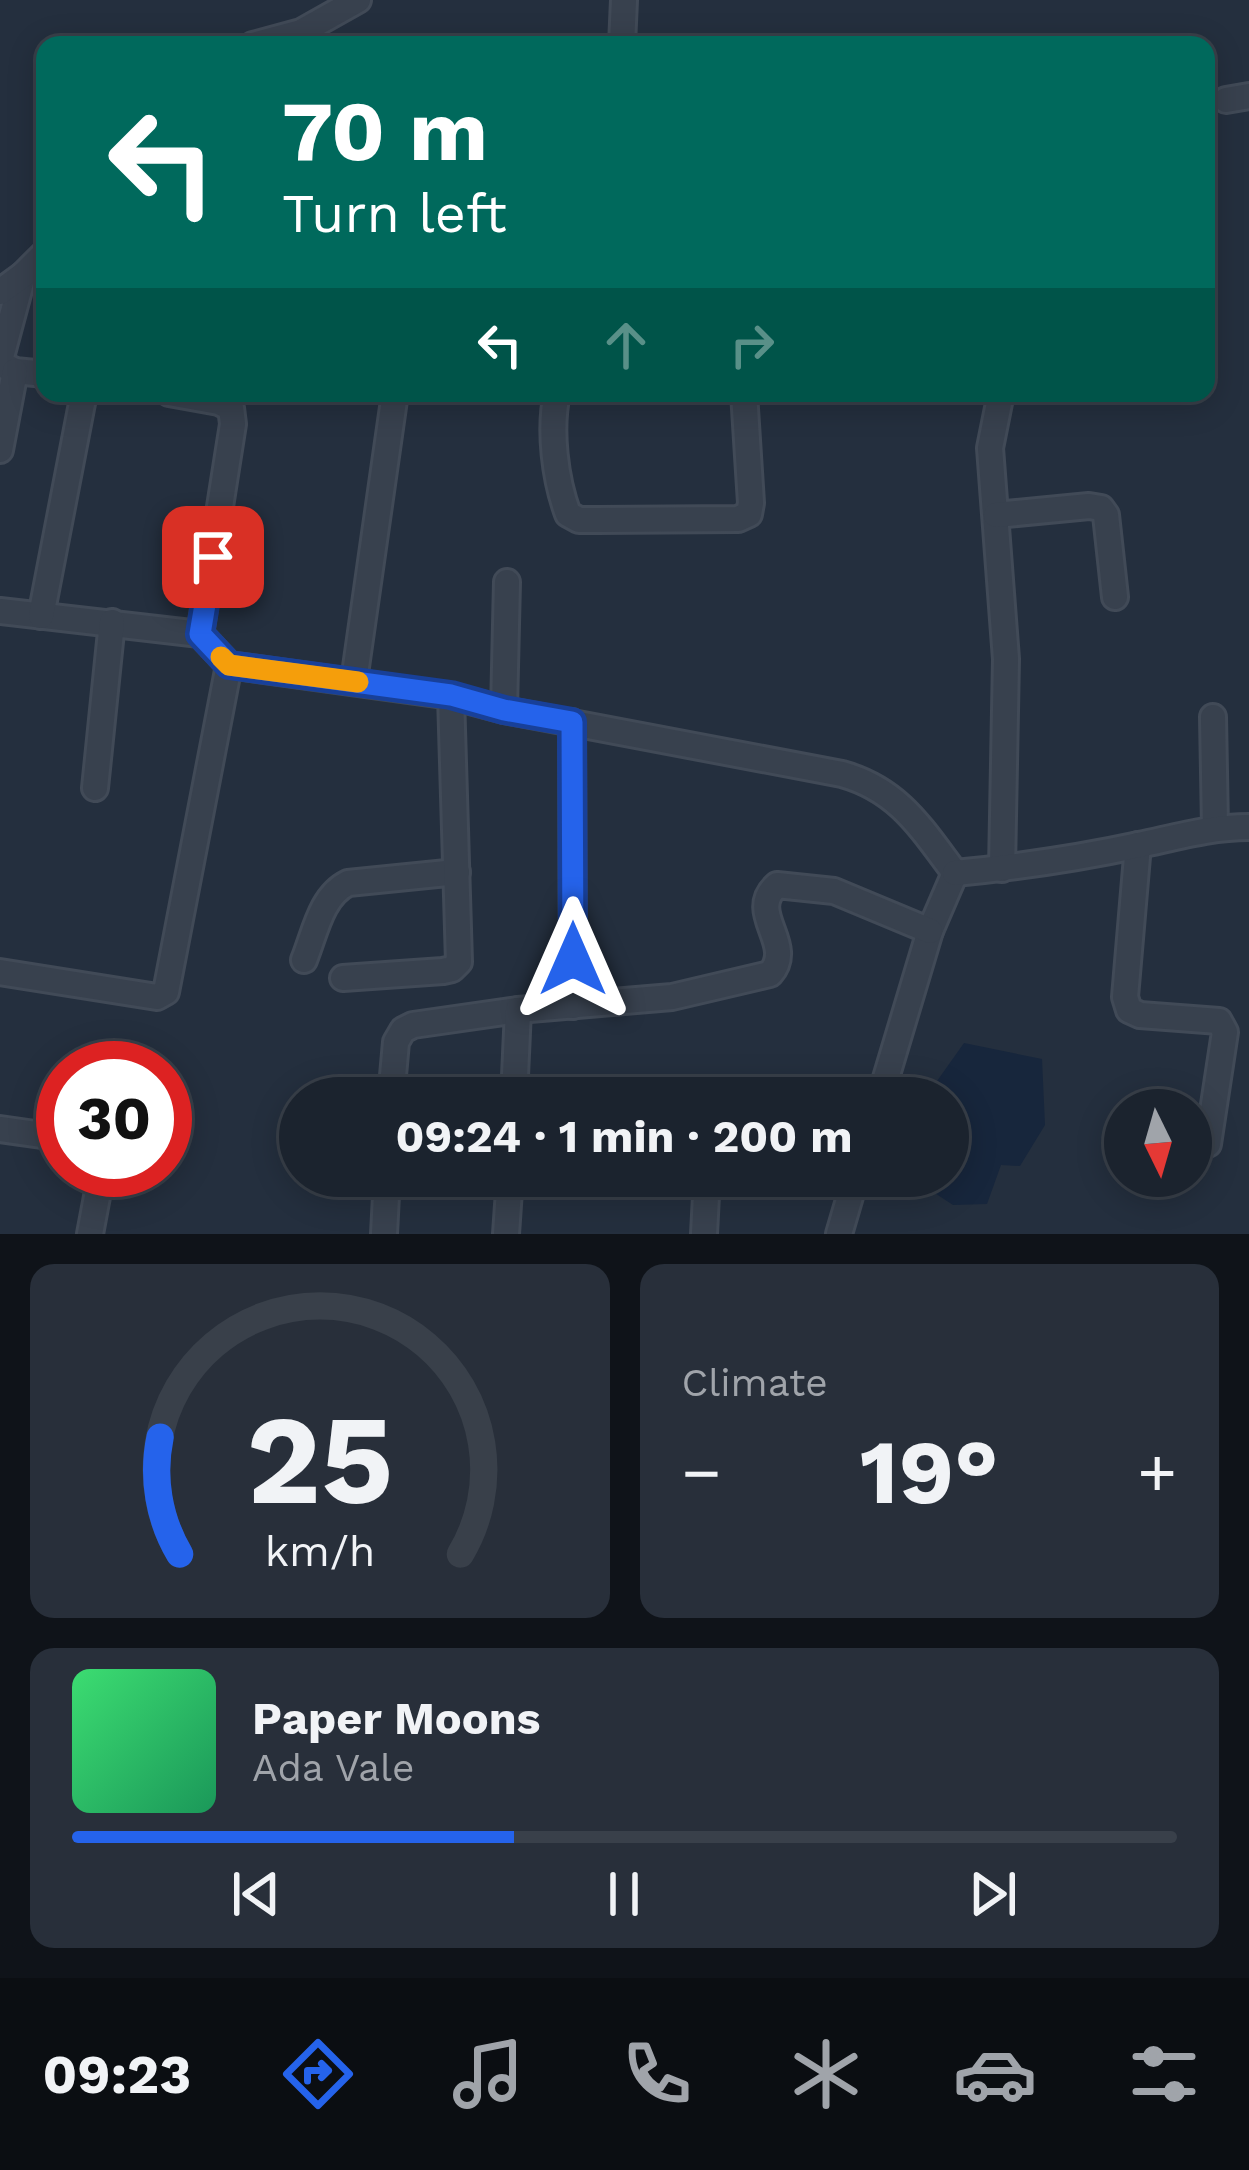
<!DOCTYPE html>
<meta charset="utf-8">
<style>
body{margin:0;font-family:"Work Sans",sans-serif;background:#282f3a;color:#f1f3f6;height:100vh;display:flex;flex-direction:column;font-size:45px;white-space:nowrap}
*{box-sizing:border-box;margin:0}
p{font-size:39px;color:#a0a4aa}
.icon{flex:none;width:66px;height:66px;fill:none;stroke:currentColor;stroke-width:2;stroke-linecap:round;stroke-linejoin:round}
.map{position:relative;height:1234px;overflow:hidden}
.drawer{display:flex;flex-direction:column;gap:30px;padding:30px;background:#0f1319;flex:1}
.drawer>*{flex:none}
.hud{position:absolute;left:36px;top:36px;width:1179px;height:366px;border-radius:24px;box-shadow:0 6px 30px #0003,0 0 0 3px #39404a;background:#00695c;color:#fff;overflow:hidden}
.needle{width:78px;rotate:175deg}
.buttons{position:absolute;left:1104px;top:1089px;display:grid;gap:24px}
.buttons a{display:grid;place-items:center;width:108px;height:108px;border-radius:50%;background:#1b232e;box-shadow:0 6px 30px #0003,0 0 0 3px #39404a;font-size:60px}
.speed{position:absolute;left:36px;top:1041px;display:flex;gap:24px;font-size:60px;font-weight:700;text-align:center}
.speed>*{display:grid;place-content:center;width:156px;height:156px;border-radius:50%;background:#1b232e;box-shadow:0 6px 30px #0003,0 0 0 3px #39404a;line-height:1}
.speed .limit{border:18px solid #d22;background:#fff;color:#111}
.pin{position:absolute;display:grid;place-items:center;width:102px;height:102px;color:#fff;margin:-51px;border-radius:24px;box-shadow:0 6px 18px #0006}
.me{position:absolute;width:132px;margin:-66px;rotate:0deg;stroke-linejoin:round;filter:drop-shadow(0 0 9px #0008)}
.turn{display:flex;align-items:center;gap:42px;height:252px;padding:0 48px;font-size:54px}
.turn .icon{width:156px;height:156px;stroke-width:2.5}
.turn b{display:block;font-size:84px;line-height:102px}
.lanes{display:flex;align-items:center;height:114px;padding:0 48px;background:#0003;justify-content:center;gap:60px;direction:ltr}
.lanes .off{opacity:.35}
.big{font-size:90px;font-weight:700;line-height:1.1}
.drawer .tile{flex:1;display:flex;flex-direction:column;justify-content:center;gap:18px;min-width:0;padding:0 42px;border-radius:24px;background:#282f3a}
.drawer .dial{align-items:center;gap:0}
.dial svg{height:312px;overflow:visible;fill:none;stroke:#39404a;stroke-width:7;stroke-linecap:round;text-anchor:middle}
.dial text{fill:#f1f3f6;stroke:none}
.song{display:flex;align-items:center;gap:36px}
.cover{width:144px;height:144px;border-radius:18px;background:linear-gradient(135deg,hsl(140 70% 55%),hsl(150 70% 35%))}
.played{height:12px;border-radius:6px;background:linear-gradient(90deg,#2563eb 40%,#39404a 40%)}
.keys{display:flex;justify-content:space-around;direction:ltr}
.heat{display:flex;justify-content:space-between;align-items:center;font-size:66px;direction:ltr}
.drawer .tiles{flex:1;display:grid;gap:30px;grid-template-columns:1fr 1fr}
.tile:last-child{grid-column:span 2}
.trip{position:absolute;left:279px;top:1077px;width:690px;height:120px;border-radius:60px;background:#1b232e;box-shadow:0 6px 30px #0003,0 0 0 3px #39404a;font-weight:700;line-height:120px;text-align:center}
.dock{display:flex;height:192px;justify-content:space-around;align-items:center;background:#0b0e12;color:#a0a4aa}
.dock .icon{width:84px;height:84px}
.dock .on{color:#2563eb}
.dock b{font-size:54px;color:#f1f3f6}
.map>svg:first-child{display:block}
</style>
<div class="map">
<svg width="1249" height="1234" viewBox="0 0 1249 1234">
<rect width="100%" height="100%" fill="#242f3e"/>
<path fill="#17263c" d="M 964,1043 L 1042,1059 L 1045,1125 L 1020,1166 L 1001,1165 L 987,1204 L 953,1205 L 918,1182 L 917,1176 L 948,1176 L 948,1098 L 925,1098 Z"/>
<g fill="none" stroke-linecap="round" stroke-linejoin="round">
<g stroke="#414a57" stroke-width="30">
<g id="street">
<path d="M 253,45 L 301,32 L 358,0"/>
<path d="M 622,45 L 624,0"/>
<path d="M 1226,100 L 1249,96"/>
<path d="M 23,275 L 1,357 L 3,365 L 15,371 L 45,374"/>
<path d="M 0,292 L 23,275 L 45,253"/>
<path d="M 169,393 L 219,402 L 231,408 L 233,424 L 200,634"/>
<path d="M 557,393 C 549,430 555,479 568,514 L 579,520 L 597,520 L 738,519 L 749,514 L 751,503 L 744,393"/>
<path d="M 1001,393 L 990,448 L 1006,659 L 1002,869"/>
<path d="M 0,450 L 15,371"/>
<path d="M 996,515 L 1089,506 L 1101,508 L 1106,515 L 1115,597"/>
<path d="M 0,611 L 200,634 L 229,665 L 451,696 L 504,710 L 842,774 C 899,790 921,828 955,873 L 930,931 L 880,1098"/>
<path d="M 41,616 L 84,393"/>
<path d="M 354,681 L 395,393"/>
<path d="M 504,710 L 507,582"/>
<path d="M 1213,717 L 1215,827"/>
<path d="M 572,722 L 573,1006"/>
<path d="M 95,788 L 112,622"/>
<path d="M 1138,845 L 1125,997 L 1129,1010 L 1140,1015 L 1219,1021 L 1225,1032 L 1208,1144"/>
<path d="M 955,873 C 1017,867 1079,858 1139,845 C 1177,837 1211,827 1249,827"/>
<path d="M 304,960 C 315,933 321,896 348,883 L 457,872"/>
<path d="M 0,972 L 157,997 L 166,992 L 229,665"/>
<path d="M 343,978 L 443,971 L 452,969 L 459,962 L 451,696"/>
<path d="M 391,1098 L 396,1042 L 403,1030 L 413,1025 L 518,1010 L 672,997 L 770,974 C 797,944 745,913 777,885 L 834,891 L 930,931"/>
<path d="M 514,1098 L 518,1010"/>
<path d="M 0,1129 L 63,1138"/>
<path d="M 90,1234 L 102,1170"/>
<path d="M 384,1234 L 387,1176"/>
<path d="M 506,1234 L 510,1176"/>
<path d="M 704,1234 L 707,1176"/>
<path d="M 839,1234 L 856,1176"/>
</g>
</g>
<use href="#street" stroke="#38414e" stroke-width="24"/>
</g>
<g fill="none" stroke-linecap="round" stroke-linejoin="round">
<g stroke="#184099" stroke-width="30">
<path id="route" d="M 213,557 L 200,634 L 229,665 L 451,695 L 504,710 L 572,722 L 573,959"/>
</g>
<use href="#route" stroke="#2563eb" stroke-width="21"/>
<path stroke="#f59e0b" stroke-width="21" d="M 221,657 L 229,665 L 358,682"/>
</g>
</svg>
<div class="buttons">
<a><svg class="needle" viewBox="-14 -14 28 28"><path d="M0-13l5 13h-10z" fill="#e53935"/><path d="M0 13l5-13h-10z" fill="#a0a4aa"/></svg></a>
</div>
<div class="speed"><div class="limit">30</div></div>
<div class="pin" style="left:213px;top:557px;background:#d93025"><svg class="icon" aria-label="arrive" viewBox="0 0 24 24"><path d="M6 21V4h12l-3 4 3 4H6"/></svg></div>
<svg class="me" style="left:573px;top:959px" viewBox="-20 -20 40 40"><path d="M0-17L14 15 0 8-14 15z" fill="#2563eb" stroke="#fff" stroke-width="4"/></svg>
<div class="trip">09:24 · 1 min · 200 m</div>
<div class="hud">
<div class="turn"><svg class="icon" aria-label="left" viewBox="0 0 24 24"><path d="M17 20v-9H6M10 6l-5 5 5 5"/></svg><div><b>70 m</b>Turn left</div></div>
<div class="lanes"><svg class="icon" aria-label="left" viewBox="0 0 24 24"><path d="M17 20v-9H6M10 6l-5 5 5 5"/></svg><svg class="icon off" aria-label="ahead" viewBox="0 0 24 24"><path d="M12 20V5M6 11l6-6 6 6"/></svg><svg class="icon off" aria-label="right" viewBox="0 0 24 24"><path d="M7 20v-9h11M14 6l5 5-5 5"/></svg></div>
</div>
</div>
<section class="drawer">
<div class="tiles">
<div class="tile dial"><svg viewBox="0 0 100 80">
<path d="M14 69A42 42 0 1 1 86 69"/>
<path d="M14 69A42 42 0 0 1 9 39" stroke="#2563eb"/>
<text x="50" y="56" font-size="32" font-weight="700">25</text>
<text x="50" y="72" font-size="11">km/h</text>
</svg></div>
<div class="tile"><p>Climate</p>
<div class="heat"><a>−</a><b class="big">19°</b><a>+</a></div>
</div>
<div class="tile">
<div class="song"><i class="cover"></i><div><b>Paper Moons</b><p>Ada Vale</p></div></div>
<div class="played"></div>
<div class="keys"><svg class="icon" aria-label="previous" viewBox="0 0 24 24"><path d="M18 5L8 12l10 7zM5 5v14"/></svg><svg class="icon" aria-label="pause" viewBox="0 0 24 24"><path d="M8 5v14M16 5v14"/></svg><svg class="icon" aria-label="next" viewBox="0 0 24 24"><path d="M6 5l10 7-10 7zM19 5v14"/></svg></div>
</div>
</div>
</section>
<nav class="dock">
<b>09:23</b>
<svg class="icon on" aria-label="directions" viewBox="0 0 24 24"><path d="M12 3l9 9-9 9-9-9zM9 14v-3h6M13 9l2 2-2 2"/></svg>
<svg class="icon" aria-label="music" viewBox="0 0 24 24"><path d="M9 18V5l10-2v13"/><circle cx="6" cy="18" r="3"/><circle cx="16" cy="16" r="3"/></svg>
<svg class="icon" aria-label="phone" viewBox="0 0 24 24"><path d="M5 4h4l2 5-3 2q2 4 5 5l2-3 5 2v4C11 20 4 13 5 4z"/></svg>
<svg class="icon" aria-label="climate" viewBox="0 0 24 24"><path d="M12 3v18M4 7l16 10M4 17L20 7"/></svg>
<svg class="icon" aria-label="car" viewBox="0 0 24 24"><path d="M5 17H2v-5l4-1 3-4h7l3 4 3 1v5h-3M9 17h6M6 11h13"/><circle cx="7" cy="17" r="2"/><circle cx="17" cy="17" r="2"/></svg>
<svg class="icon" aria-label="filters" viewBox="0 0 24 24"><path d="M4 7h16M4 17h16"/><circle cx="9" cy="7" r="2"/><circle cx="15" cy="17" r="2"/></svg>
</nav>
